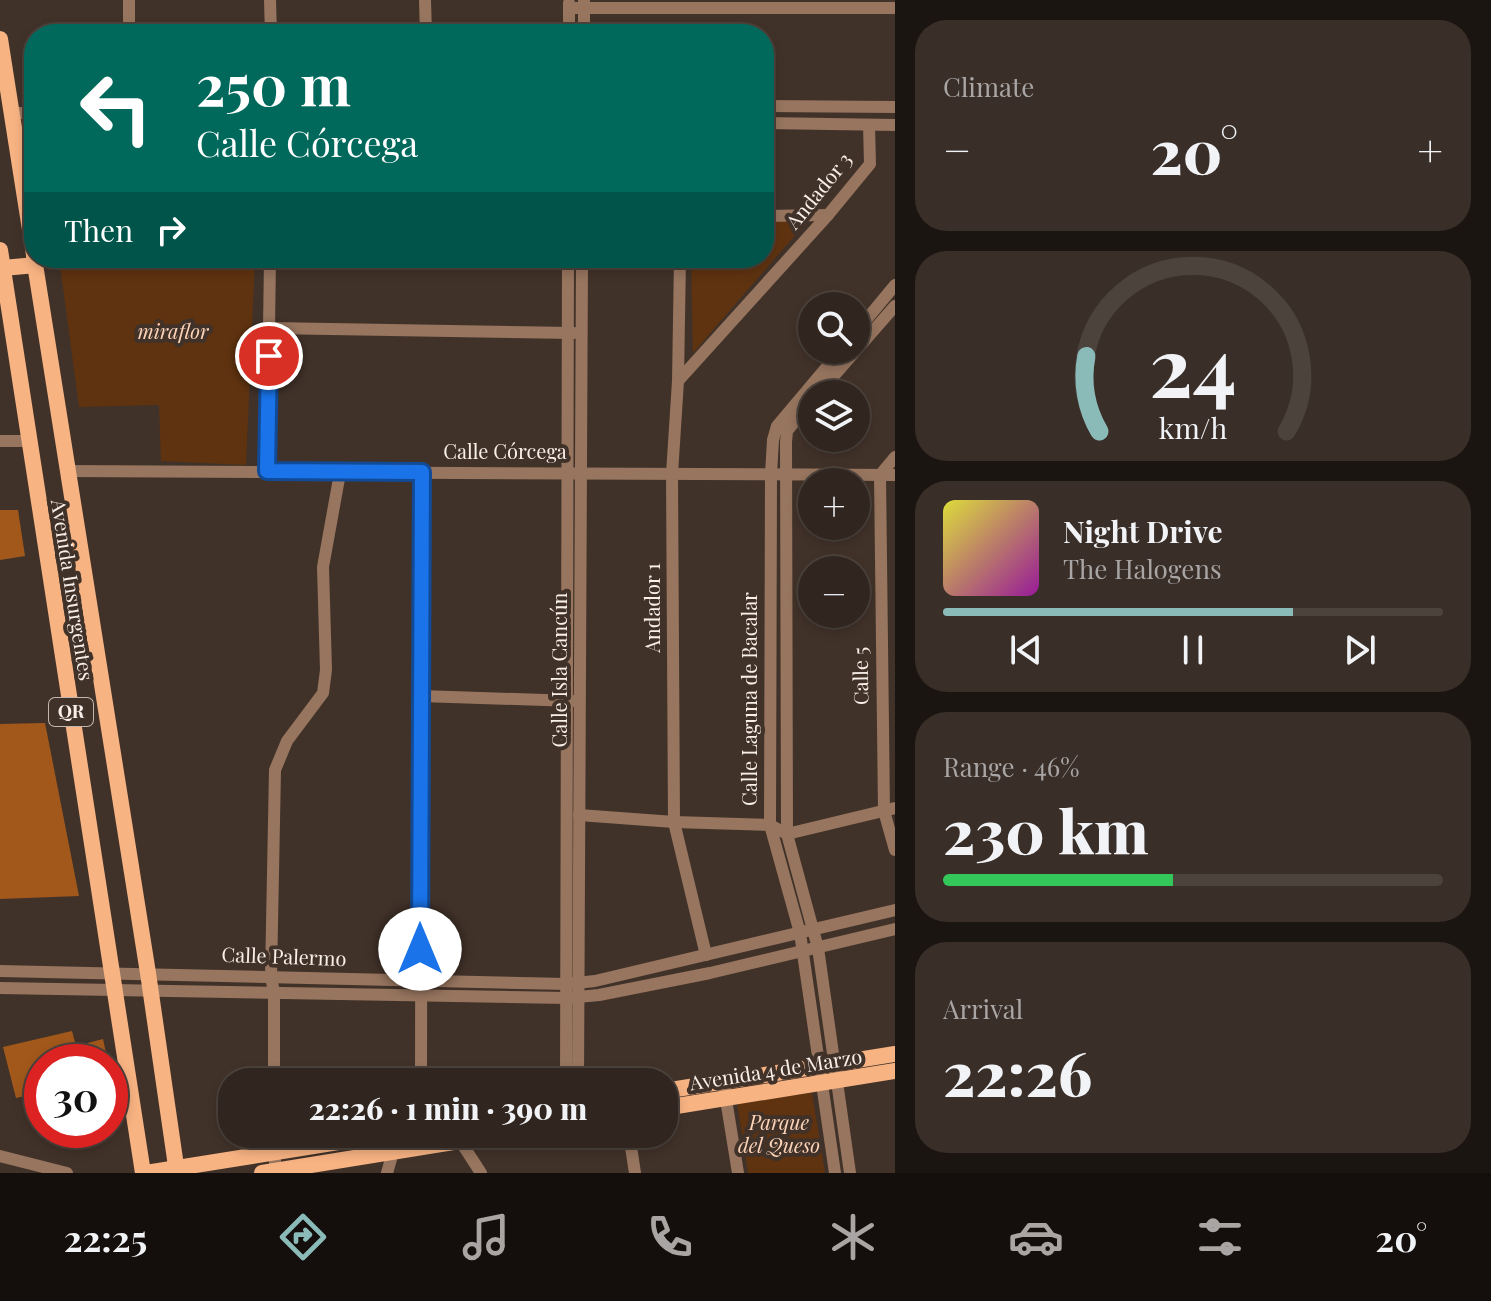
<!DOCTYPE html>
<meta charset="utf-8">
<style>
body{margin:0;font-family:"Playfair Display",serif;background:#392e28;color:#f1f3f6;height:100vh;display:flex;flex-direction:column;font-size:30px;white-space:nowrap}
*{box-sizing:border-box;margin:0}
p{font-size:26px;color:#a8a5a4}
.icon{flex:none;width:44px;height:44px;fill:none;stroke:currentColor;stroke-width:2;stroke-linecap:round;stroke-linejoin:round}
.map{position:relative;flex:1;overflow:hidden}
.details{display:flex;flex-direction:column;gap:20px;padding:20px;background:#1b1511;width:596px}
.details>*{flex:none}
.hud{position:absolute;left:24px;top:24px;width:750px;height:244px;border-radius:32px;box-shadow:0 4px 12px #0003,0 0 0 2px #4c433d;background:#00695c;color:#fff;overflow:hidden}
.tools{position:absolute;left:798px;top:292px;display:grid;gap:16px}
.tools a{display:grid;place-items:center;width:72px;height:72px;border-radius:50%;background:#31261f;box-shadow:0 4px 12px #0003,0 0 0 2px #4c433d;font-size:40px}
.speed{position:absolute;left:24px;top:1044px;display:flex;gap:16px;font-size:40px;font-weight:700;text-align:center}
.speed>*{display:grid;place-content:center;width:104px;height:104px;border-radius:50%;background:#31261f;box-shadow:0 4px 12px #0003,0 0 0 2px #4c433d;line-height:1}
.speed .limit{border:12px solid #d22;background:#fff;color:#111}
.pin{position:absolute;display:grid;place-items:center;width:68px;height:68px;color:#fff;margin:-34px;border:4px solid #fff;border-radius:50%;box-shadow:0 2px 8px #0007}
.me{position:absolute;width:88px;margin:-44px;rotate:0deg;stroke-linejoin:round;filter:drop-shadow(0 0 6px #0008)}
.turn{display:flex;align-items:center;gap:28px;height:168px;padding:0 40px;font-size:36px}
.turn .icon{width:104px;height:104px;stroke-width:2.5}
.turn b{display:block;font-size:56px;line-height:68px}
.then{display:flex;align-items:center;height:76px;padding:0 40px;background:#0003;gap:16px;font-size:30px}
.big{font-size:60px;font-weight:800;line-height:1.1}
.details .tile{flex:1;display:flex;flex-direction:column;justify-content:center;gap:12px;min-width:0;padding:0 28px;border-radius:32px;background:#392e28}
.details .dial{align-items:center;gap:0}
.dial svg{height:208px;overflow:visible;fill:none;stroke:#4c433d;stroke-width:7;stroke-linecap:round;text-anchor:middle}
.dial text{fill:#f1f3f6;stroke:none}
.song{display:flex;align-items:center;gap:24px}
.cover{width:96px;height:96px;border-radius:12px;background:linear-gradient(135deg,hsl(60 70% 55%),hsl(300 70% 35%))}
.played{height:8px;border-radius:4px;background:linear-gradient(90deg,#8bbbb9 70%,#4c433d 70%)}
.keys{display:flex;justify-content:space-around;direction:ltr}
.heat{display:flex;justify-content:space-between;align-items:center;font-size:44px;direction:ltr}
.charge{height:12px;border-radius:6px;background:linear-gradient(90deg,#34c759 46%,#4c433d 0)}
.trip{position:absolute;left:218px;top:1068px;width:460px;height:80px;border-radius:32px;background:#31261f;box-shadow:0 4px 12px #0003,0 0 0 2px #4c433d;font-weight:800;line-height:80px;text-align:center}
.tabs{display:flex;height:128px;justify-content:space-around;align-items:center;background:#140f0c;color:#a8a5a4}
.tabs .icon{width:56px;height:56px}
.tabs .selected{color:#8bbbb9}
.tabs b{font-size:36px;color:#f1f3f6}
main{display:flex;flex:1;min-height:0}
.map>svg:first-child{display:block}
</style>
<main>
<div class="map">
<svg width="895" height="1173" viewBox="0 0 895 1173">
<rect width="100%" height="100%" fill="#413229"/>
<g fill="#5f3310">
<path d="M 809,219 L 693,353 L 691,258 L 764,258 L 764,220 Z"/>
<path d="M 59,258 L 255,258 L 246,465 L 161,461 L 159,405 L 79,407 Z"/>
<path d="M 812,1093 L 825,1173 L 748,1173 L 737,1102 Z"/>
</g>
<g fill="#a2581b">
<path d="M 0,510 L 18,510 L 25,556 L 0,560 Z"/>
<path d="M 45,723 L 79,896 L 0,899 L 0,724 Z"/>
<path d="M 72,1031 L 76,1046 L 103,1039 L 108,1062 L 42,1062 L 42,1092 L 16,1098 L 3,1047 Z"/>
</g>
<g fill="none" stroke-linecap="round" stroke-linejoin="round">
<g stroke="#97755f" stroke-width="12">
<path d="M 129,0 L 129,34"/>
<path d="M 270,0 L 271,34"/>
<path d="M 425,0 L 426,34"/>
<path d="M 569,8 L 895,8"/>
<path d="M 569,34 L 569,3"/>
<path d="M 584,34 L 584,1"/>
<path d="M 764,106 L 895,107"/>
<path d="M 12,113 L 34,113"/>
<path d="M 764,123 L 895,125"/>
<path d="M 764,216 L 828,215"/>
<path d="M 680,258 L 678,381 L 672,474 L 674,822 L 706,955"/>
<path d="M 270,328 L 574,333"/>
<path d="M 856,332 L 895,285"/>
<path d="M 678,381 L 828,215 L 870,164 L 869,125"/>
<path d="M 818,394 L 895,306"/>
<path d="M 812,401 L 787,431 L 786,442 L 787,834 L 818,948 L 850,1173"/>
<path d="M 0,441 L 28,441"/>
<path d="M 895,457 L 880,475 L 884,811 L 895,850"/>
<path d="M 67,471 L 895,475"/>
<path d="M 267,471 L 270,258"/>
<path d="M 421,696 L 574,701"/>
<path d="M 579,815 L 674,822 L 770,825 L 787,834 L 895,808"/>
<path d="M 0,971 L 567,984 L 595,981 L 895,910"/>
<path d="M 0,988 L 567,998 L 599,995 L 710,973 L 895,929"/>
<path d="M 723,1081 L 738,1173"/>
<path d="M 274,1082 L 274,993 L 271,976 L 275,770 L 287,741 L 323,693 L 326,670 L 323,567 L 340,473"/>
<path d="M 421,1082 L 422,472"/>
<path d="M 566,1082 L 568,258"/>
<path d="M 578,1082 L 582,258"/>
<path d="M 275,1134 L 275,1173"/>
<path d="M 629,1134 L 635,1173"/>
<path d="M 457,1136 L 481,1173"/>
<path d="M 0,1156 L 67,1173"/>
<path d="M 387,1173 L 393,1152 L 394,1134"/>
<path d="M 835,1173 L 800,933 L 770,825 L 771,474 L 773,440 L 777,426 L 841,350"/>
</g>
<g stroke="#f8b383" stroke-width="16">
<path d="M 0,39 L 34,255"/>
<path d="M 0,250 L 143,1173"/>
<path d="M 34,258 L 148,973 L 177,1173"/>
<path d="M 3,268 L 36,265"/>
<path d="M 664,1091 L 895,1054"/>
<path d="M 664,1108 L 895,1071"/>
<path d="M 146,1173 L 388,1134"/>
<path d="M 262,1173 L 503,1134"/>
</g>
</g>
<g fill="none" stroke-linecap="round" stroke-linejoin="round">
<g stroke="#114b97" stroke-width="20">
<path id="route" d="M 269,356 L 267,471 L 422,472 L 420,949"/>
</g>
<use href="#route" stroke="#1a73e8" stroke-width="14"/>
</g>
<g text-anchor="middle" stroke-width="8" stroke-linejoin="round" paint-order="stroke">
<rect fill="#413229" stroke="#c2b6af" stroke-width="2" x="49" y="698" width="44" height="28" rx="6"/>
<g font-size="18" font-weight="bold" fill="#f9efe9">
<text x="71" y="718">QR</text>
</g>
<g font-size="20" fill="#f9efe9" stroke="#413229">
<text transform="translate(819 191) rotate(-51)" y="7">Andador 3</text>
<text x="505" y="459">Calle Córcega</text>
<text transform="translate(72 590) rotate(81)" y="7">Avenida Insurgentes</text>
<text transform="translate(653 608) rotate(-90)" y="7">Andador 1</text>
<text transform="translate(560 670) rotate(-90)" y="7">Calle Isla Cancún</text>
<text transform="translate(861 676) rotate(-91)" y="7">Calle 5</text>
<text transform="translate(750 699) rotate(-90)" y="7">Calle Laguna de Bacalar</text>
<text transform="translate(284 957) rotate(2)" y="7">Calle Palermo</text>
<text transform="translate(776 1070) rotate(-9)" y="7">Avenida 4 de Marzo</text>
</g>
<g font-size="20" font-style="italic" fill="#fed4b9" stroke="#413229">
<text x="173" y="339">miraflor</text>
<text x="779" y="1130">Parque<tspan x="779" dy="23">del Queso</tspan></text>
</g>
</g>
</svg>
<div class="tools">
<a><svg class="icon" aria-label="search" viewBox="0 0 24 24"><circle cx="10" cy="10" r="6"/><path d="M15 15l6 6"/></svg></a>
<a><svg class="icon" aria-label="layers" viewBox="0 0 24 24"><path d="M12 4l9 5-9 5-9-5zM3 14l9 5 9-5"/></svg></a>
<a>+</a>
<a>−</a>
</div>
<div class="speed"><div class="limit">30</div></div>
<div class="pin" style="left:269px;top:356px;background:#d93025"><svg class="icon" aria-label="arrive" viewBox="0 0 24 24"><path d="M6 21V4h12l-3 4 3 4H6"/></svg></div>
<svg class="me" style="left:420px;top:949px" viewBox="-20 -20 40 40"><circle r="19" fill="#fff"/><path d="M0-13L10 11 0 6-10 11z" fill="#1a73e8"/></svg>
<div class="trip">22:26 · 1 min · 390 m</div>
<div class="hud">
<div class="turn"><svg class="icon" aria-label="left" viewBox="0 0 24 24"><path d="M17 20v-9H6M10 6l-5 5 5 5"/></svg><div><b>250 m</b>Calle Córcega</div></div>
<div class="then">Then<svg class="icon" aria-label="right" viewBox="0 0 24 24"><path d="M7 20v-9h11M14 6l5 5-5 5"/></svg></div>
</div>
</div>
<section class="details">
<div class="tile"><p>Climate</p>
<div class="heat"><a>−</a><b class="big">20°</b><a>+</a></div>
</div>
<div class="tile dial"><svg viewBox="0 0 100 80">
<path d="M14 69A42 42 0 1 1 86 69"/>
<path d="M14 69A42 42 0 0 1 9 40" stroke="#8bbbb9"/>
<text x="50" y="56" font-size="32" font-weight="700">24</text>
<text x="50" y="72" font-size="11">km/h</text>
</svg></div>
<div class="tile">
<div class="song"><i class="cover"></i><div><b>Night Drive</b><p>The Halogens</p></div></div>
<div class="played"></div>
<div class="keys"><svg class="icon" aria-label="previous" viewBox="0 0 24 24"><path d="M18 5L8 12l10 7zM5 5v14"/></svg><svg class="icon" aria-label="pause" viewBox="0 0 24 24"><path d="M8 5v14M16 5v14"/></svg><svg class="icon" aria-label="next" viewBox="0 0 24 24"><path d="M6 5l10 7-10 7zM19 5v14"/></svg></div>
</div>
<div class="tile"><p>Range · 46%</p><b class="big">230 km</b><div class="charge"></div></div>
<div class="tile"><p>Arrival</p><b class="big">22:26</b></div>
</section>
</main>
<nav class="tabs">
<b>22:25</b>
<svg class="icon selected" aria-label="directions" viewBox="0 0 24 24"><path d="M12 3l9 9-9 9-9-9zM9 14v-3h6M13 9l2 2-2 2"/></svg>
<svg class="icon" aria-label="music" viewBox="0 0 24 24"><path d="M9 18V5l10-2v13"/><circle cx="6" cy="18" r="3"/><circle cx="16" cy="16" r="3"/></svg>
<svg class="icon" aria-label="phone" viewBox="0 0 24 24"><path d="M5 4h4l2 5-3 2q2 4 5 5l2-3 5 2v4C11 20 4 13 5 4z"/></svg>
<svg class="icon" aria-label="climate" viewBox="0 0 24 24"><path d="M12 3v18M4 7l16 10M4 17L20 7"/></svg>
<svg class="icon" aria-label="car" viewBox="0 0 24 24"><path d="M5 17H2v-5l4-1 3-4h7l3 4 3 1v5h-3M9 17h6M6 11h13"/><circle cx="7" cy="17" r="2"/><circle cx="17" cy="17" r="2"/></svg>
<svg class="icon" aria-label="filters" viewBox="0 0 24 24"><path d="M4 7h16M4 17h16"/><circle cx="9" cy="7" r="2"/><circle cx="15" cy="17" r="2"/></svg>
<b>20°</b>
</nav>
